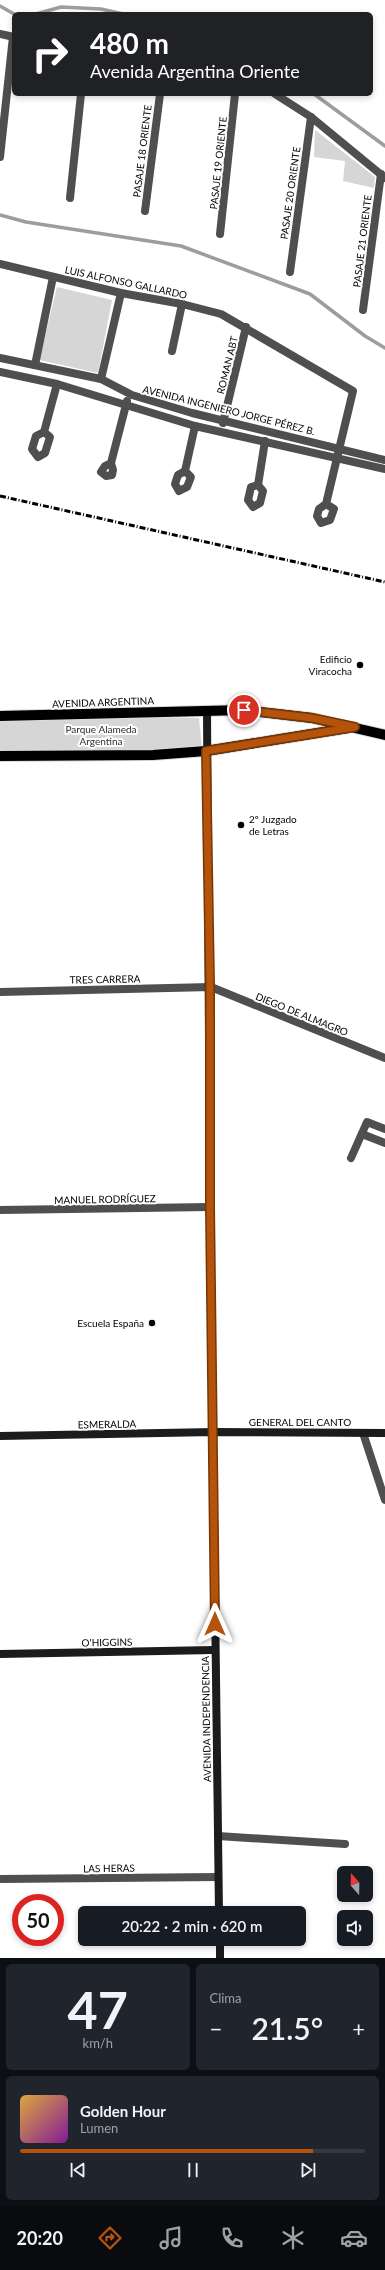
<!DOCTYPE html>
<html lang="es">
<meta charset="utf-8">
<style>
body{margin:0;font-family:Lato,sans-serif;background:#20242c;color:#f1f3f6;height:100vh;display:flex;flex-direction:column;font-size:15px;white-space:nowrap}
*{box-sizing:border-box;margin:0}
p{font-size:13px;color:#9ea1a6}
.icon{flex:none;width:22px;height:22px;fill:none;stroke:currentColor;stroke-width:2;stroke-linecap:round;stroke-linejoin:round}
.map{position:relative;height:1958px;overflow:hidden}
.panel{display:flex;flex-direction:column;gap:6px;padding:6px;background:#0d0f14;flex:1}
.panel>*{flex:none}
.guide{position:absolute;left:12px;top:12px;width:361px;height:84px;border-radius:6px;box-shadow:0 2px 6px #0003;background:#202124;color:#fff;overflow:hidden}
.needle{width:26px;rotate:340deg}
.controls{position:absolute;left:337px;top:1866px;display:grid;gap:8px}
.controls a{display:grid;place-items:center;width:36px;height:36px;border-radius:6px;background:#171b24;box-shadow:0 2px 6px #0003;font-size:20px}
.speed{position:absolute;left:12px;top:1894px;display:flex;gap:8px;font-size:20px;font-weight:700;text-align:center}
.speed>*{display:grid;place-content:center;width:52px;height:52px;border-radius:50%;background:#171b24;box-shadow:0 2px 6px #0003;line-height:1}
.speed .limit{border:6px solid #d22;background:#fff;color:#111}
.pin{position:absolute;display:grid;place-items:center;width:34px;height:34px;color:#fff;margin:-17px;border:2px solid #fff;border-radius:50%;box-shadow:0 1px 4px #0007}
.me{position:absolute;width:44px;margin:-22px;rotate:0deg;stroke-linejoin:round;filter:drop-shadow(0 0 3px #0008)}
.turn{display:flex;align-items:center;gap:14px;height:84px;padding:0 12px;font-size:18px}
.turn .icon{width:52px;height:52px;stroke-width:2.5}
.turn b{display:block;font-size:28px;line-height:34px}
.big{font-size:30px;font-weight:600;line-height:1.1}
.panel .tile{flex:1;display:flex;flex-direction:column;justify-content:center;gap:6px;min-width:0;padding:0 14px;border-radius:6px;background:#20242c}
.panel .dial{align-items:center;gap:0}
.dial b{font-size:52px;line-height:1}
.song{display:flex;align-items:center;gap:12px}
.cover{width:48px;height:48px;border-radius:6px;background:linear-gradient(135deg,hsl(40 70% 55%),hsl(290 70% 35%))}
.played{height:4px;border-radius:2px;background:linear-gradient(90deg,#b45309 85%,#363941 85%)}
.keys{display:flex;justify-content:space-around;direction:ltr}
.heat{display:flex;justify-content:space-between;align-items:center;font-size:22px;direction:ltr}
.panel .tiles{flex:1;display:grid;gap:6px;grid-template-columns:1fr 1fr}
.tile:last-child{grid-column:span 2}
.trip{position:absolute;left:78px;top:1906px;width:228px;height:40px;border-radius:6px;background:#171b24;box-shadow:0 2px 6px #0003;font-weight:600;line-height:40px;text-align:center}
.menu{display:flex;height:64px;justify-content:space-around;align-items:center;background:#090b0e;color:#9ea1a6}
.menu .icon{width:28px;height:28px}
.menu .selected{color:#b45309}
.menu b{font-size:18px;color:#f1f3f6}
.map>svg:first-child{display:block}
</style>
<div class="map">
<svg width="385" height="1958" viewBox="0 0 385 1958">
<rect width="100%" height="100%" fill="#fff"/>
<g fill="#d6d6d6">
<path d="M 315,130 L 375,177 L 374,188 L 343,181 L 345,161 L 314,157 Z"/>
<path d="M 57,287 L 112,300 L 98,373 L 39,360 Z"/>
<path d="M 83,717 L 199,718 L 202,749 L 0,754 L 0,718 Z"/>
</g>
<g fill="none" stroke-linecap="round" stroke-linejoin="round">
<g stroke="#9d9d9d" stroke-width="3.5">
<path d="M 0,6 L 14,14"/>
<path d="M 36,14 L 61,7 L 101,9 L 123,14"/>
<path d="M 314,94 L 385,146"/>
<path d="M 0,215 L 26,222 L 181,246 L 310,294 L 365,336 L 385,348"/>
</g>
<g stroke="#dbdbdb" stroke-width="12">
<g id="primary">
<path d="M 0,716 L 244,710 L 312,718 L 385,735"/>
<path d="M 0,756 L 153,755 L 206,751 L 348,728"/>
</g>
</g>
<g stroke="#4f4f4f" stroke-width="8">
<path d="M 0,34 L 14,37"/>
<path d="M 275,94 L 311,117 L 385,178"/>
<path d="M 0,157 L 13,37"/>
<path d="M 70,198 L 81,94"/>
<path d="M 145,211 L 160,94"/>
<path d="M 220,234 L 235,94"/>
<path d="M 0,264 L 121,293 L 182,304 L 221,314 L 353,391 L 326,504 L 319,509 L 317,516 L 321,523 L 330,520 L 334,509 L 326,504"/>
<path d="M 290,272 L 311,117"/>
<path d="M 363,310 L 381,174"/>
<path d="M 172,351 L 182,304"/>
<path d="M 0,358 L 101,379 L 132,395 L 192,413 L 385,460"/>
<path d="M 35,365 L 53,277"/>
<path d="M 0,372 L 57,384 L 195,426 L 385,469"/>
<path d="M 101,379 L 121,293"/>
<path d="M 223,423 L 246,327"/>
<path d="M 44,432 L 50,437 L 45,453 L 38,457 L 32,449 L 36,436 L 44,432 L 57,384"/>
<path d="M 111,463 L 113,470 L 112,475 L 106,476 L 101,472 L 105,466 L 111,463 L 127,401"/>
<path d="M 185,471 L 191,477 L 187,487 L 179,491 L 175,484 L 178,475 L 185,471 L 195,426"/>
<path d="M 258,485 L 263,491 L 260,503 L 253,507 L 248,500 L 251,487 L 258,485 L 265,441"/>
<path d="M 0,992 L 211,987 L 385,1058"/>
<path d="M 362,1134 L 385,1143"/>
<path d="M 351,1158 L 367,1122 L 385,1129"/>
<path d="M 0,1210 L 210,1207"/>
<path d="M 363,1433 L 385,1500"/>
<path d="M 218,1836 L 345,1844"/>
<path d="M 0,1879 L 218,1877"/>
</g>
<g stroke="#1c1c1c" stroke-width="8">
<path d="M 207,710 L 210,1207 L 219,1913"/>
<path d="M 0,1436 L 214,1432 L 385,1433"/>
<path d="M 0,1654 L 215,1650"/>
<path d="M 220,1939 L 220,1958"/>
</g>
<use href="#primary" stroke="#000" stroke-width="10"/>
<path stroke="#000" stroke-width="3" stroke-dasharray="6 2 1 2" stroke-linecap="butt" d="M 0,496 L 385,582"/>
</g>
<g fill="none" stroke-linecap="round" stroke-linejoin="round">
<g stroke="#753606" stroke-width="10">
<path id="route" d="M 215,1624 L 210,1207 L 210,987 L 206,751 L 355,727 L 312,718 L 244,710"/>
</g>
<use href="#route" stroke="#b45309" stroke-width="7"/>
</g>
<g fill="#000" stroke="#fff" stroke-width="1.5">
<circle cx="360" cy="665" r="4"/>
<circle cx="241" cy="825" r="4"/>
<circle cx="152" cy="1323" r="4"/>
</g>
<g text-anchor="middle" stroke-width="4" stroke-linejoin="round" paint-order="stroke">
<g font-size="10" fill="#000" stroke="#fff">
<text transform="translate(142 151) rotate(-83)" y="4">PASAJE 18 ORIENTE</text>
<text transform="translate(218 163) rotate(-84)" y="4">PASAJE 19 ORIENTE</text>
<text transform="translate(290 193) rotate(-82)" y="4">PASAJE 20 ORIENTE</text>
<text transform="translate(362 241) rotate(-83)" y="4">PASAJE 21 ORIENTE</text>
<text transform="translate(126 282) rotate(12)" y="4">LUIS ALFONSO GALLARDO</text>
<text transform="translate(227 365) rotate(-76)" y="4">ROMAN ABT</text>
<text transform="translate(229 410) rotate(14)" y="4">AVENIDA INGENIERO JORGE PÉREZ B.</text>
<text transform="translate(103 702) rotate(-2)" y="4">AVENIDA ARGENTINA</text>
<text transform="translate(105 979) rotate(-1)" y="4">TRES CARRERA</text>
<text transform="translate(302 1014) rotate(22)" y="4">DIEGO DE ALMAGRO</text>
<text transform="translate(105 1199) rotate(-1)" y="4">MANUEL RODRÍGUEZ</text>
<text x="300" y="1426">GENERAL DEL CANTO</text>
<text transform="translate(107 1424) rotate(-1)" y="4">ESMERALDA</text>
<text transform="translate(107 1642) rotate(-1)" y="4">O'HIGGINS</text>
<text transform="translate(206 1719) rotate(-91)" y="4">AVENIDA INDEPENDENCIA</text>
<text transform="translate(109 1868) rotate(-1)" y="4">LAS HERAS</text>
</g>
<g font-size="10" fill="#000" stroke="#fff" text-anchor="end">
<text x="352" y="663">Edificio<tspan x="352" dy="12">Viracocha</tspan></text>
<text x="249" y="823" text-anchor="start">2º Juzgado<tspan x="249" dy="12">de Letras</tspan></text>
<text x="144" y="1327">Escuela España</text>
</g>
<g font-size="10" fill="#2d2d2d" stroke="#fff">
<text x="101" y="733">Parque Alameda<tspan x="101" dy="12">Argentina</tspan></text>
</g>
</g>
</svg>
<div class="controls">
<a><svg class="needle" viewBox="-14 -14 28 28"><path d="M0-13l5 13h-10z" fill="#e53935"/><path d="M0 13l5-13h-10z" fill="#9ea1a6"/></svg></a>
<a><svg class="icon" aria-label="sound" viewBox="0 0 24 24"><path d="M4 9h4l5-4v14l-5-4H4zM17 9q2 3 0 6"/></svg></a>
</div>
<div class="speed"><div class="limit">50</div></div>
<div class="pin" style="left:244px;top:710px;background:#d93025"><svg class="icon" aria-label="arrive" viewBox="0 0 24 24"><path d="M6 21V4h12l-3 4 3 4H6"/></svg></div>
<svg class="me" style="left:215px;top:1624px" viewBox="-20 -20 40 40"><path d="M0-17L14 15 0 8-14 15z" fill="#b45309" stroke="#fff" stroke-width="4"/></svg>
<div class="trip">20:22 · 2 min · 620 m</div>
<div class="guide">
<div class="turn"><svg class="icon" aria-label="right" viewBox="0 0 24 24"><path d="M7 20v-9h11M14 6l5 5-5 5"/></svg><div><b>480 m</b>Avenida Argentina Oriente</div></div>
</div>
</div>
<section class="panel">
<div class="tiles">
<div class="tile dial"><b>47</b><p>km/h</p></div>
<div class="tile"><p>Clima</p>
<div class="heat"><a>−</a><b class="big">21.5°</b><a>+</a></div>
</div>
<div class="tile">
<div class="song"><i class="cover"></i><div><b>Golden Hour</b><p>Lumen</p></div></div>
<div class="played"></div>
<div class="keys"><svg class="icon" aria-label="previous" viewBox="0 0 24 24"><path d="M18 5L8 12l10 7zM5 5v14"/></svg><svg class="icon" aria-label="pause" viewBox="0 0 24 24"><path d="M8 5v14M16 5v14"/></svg><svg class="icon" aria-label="next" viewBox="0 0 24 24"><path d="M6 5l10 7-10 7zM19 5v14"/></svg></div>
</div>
</div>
</section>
<nav class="menu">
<b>20:20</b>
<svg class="icon selected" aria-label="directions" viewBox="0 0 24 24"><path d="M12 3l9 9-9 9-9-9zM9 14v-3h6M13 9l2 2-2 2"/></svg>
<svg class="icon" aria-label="music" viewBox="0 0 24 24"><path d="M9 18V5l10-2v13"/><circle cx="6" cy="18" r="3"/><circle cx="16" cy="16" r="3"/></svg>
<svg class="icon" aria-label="phone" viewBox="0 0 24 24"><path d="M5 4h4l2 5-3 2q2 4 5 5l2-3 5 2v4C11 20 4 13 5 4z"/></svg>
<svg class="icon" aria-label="climate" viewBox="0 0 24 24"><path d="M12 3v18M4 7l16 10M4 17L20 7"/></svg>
<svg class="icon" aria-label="car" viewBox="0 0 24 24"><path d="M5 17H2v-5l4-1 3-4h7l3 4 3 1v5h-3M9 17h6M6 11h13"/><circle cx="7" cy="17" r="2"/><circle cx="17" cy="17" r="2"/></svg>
</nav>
